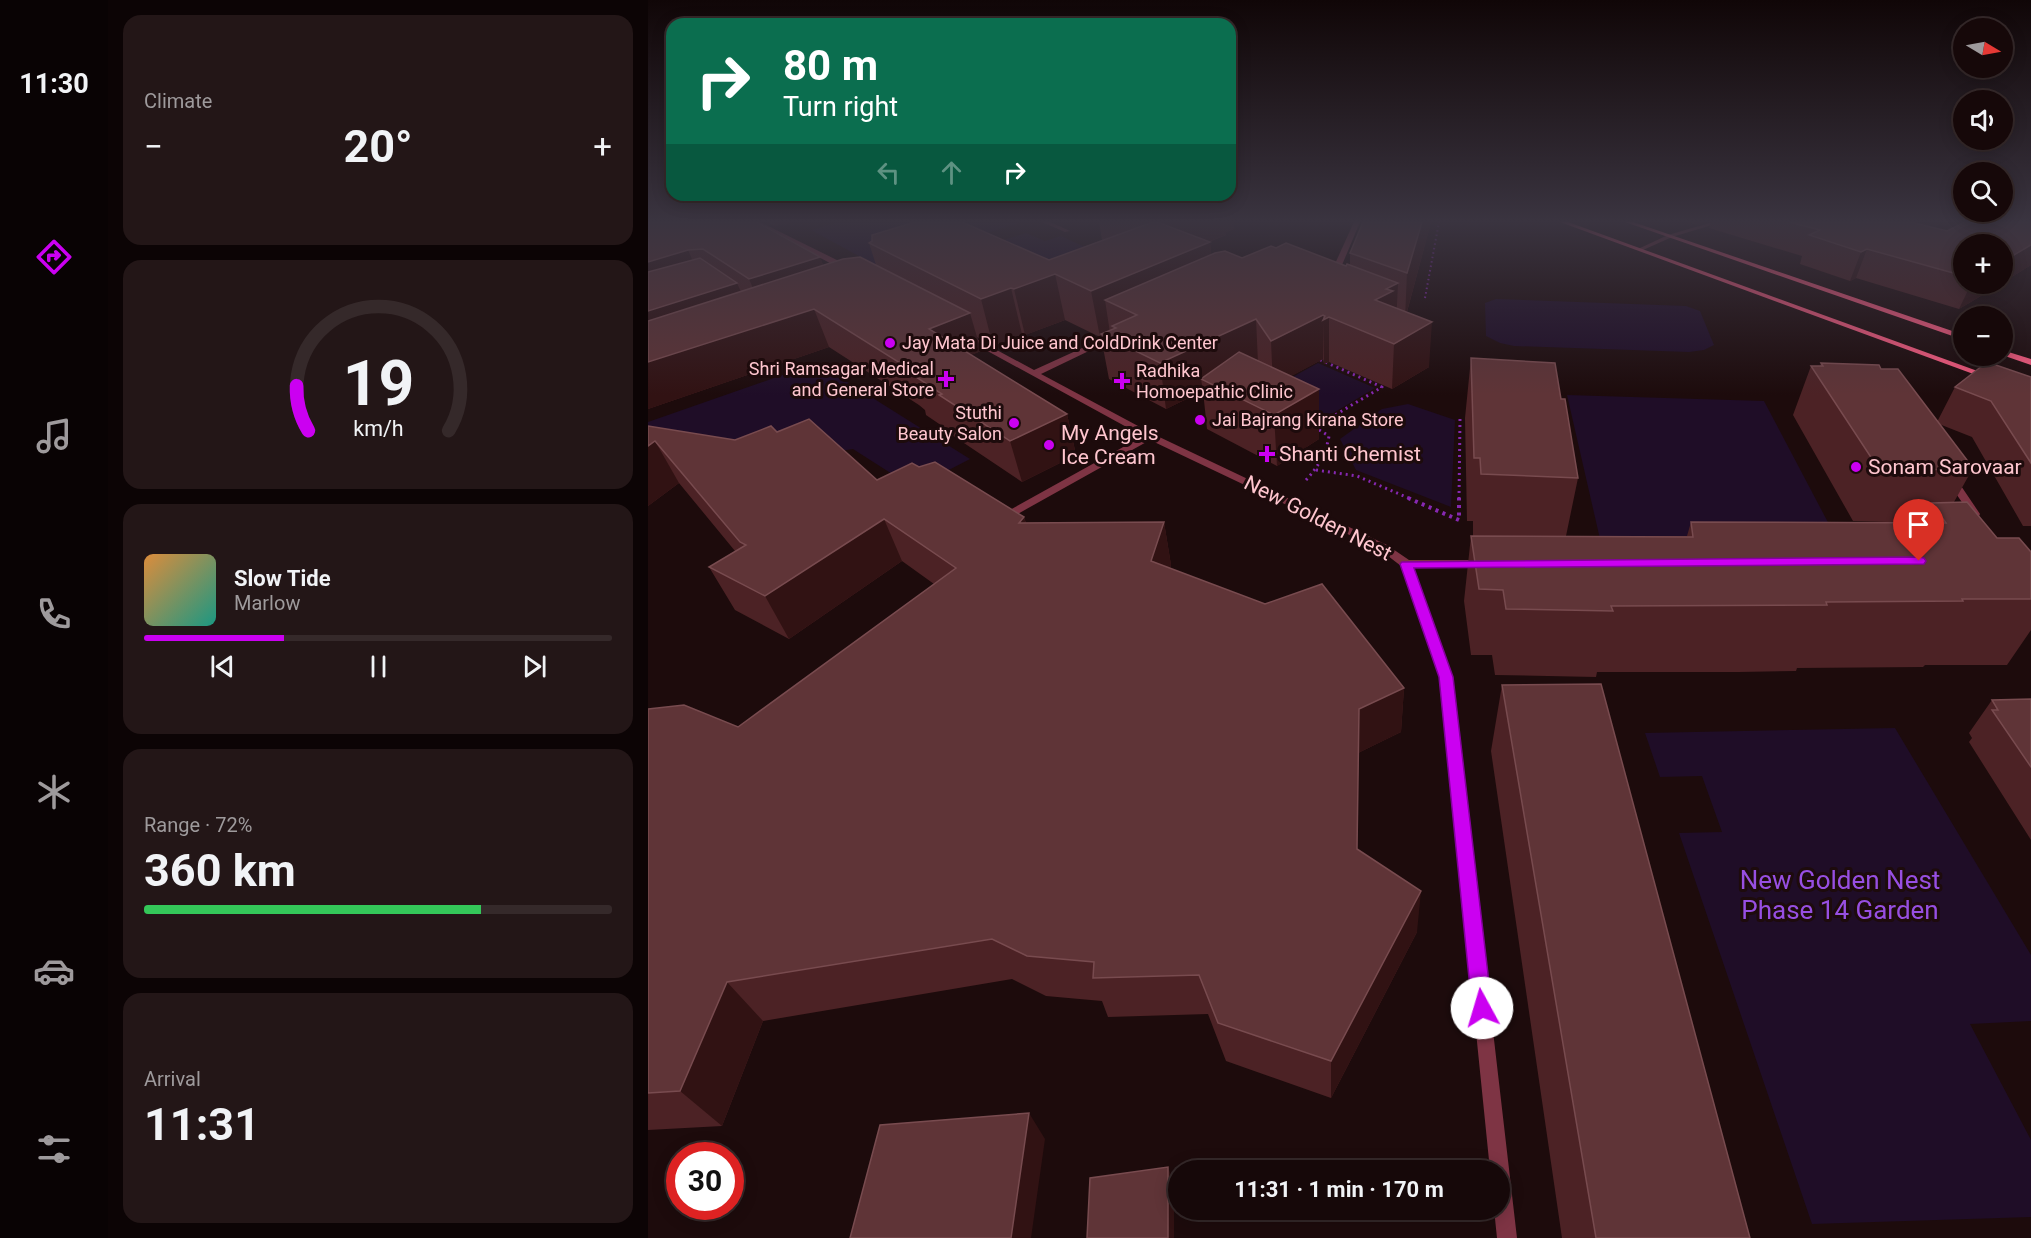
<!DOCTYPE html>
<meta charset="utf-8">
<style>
body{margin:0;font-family:Roboto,sans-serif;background:#231617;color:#f1f3f6;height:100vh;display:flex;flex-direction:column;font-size:22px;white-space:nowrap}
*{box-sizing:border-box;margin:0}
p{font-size:20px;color:#9e9a9c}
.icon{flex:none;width:33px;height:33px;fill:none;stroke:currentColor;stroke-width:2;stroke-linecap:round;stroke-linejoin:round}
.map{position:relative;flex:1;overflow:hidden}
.panel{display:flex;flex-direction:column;gap:15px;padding:15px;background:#0c0405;width:540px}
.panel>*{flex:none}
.top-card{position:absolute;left:18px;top:18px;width:570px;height:183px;border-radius:18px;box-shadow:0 3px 15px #0003,0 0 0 2px #35292a;background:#0b6e4f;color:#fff;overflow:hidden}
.needle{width:39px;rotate:100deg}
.controls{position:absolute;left:1305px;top:18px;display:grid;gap:12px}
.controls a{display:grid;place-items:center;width:60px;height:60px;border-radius:50%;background:#160809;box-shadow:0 3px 15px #0003,0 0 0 2px #35292a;font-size:30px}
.speed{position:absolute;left:18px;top:1142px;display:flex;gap:12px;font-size:30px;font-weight:700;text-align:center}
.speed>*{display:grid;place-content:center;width:78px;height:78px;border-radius:50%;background:#160809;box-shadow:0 3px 15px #0003,0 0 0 2px #35292a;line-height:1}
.speed .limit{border:9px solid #d22;background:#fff;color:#111}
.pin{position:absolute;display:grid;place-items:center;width:51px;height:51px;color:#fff;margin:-62px -26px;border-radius:50% 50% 50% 0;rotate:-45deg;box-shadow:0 0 6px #0007}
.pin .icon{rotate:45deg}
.me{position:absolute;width:66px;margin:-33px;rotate:354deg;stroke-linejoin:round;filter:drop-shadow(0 0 4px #0008)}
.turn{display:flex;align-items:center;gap:21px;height:126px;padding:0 18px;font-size:27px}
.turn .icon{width:78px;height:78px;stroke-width:2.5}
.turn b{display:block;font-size:42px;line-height:51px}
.lanes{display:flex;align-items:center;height:57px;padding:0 18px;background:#0003;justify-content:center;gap:30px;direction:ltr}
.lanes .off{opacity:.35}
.big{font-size:45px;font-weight:700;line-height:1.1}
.panel .card{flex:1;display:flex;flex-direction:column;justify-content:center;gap:9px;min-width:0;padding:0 21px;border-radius:18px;background:#231617}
.panel .dial{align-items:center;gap:0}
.dial svg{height:156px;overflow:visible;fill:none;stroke:#35292a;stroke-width:7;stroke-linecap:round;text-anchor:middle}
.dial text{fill:#f1f3f6;stroke:none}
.song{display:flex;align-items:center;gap:18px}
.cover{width:72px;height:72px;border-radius:9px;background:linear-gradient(135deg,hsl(30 70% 55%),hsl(170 70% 35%))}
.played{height:6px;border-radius:3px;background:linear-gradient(90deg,#cb00f1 30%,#35292a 30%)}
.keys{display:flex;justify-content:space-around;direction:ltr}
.heat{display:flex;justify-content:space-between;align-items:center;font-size:33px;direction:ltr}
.charge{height:9px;border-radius:4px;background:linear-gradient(90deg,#34c759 72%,#35292a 0)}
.trip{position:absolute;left:520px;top:1160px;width:342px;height:60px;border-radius:30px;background:#160809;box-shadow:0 3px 15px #0003,0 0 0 2px #35292a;font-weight:700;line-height:60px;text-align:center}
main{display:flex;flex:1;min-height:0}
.tabs{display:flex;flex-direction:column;width:108px;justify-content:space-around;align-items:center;background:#090304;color:#9e9a9c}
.tabs .icon{width:42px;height:42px}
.tabs .selected{color:#cb00f1}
.tabs b{font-size:27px;color:#f1f3f6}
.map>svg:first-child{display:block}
</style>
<main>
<nav class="tabs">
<b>11:30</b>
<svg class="icon selected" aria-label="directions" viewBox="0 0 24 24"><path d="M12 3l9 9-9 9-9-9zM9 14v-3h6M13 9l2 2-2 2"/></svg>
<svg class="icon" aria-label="music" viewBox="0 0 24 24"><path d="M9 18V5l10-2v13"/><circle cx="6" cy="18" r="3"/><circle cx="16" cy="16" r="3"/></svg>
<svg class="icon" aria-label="phone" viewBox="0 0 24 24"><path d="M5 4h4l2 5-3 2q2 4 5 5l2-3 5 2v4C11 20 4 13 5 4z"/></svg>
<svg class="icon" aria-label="climate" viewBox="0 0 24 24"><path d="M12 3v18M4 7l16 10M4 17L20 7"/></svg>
<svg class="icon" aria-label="car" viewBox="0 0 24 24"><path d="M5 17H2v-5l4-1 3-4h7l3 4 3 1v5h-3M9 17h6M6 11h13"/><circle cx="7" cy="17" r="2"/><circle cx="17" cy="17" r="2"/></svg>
<svg class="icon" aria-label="filters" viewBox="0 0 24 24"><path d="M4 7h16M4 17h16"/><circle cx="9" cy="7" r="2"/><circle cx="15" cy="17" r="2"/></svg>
</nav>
<section class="panel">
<div class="card"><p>Climate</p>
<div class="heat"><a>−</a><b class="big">20°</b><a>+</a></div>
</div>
<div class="card dial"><svg viewBox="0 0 100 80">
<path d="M14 69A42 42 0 1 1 86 69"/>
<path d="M14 69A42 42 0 0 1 8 46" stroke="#cb00f1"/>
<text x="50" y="56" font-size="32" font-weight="700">19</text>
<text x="50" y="72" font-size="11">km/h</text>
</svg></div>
<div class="card">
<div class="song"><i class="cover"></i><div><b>Slow Tide</b><p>Marlow</p></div></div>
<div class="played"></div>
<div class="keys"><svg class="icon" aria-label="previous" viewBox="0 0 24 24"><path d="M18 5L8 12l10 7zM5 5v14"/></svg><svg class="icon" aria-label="pause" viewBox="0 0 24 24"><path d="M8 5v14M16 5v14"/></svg><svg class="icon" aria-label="next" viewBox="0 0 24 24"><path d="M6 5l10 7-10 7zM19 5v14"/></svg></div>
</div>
<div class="card"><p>Range · 72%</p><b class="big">360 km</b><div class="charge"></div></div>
<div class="card"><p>Arrival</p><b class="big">11:31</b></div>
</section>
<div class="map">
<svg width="1383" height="1238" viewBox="0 0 1383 1238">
<rect width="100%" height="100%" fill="#1d0b0c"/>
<g fill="#1f0d27">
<path d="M 191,222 L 374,222 L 231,267 L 163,230 Z"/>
<path d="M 378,233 L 397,241 L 413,236 L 461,258 L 380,286 L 317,252 Z"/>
<path d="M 848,299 L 1038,306 L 1052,311 L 1066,345 L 1056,350 L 1041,352 L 866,346 L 852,343 L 838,336 L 837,303 Z"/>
<path d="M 169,363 L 322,459 L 266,488 L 205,449 L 166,455 L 0,428 L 0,422 Z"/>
<path d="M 670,363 L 727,388 L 667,424 L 610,396 Z"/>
<path d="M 919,395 L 1116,401 L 1193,547 L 952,539 Z"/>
<path d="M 760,404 L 807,420 L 803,507 L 708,470 L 692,439 L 734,409 Z"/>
<path d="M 1247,728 L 1383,955 L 1383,1021 L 1322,1024 L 1383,1140 L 1383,1217 L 1164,1224 L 1031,833 L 1074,832 L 1054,776 L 1012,777 L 997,733 Z"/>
</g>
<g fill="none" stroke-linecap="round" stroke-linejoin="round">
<g stroke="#8628b1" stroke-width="2" stroke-dasharray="1.5 3" stroke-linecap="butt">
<path d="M 777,298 L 791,222"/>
<path d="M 559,345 L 623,316 L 692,345"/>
</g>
<g stroke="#8628b1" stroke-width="3" stroke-dasharray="2 4" stroke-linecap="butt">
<path d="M 563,344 L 525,361 L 667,427 L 734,387 L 668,358 L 692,345 L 689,344"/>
<path d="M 668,470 L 709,476 L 763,499"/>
<path d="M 658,480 C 670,467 678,454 681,436 L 668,428"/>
<path d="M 811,499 L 812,419"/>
</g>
<path stroke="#8628b1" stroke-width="4" stroke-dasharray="3 4.5" stroke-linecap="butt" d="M 760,498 L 811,520 L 811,498"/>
<g fill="#7e3444" fill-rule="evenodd">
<path d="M 394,222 L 402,222 L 422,231 L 417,232 Z"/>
<path d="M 706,222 L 712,222 L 689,277 L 682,279 L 681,277 Z"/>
<path d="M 1065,222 L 1074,222 L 1024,237 L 995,250 L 990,249 L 1020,235 Z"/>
<path d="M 114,223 L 203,267 L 204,269 L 197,271 L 112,226 L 111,225 Z"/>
<path d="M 465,334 L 472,336 L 393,374 L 505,434 L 739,545 L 761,560 L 835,560 L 841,564 L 835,568 L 765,568 L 804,677 L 869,1238 L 849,1238 L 846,1209 L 852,1209 L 852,1170 L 842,1170 L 792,677 L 753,566 L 731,549 L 502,440 L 366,516 L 353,516 L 348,513 L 353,510 L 360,511 L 495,436 L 314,337 L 321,335 L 386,370 Z"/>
<path d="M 1303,476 L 1307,477 L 1332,514 L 1331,516 L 1323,516 L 1322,514 L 1298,479 Z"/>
</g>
<g fill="#ff5d83" fill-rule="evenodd">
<path d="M 912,222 L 920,222 L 1346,377 L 1339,379 Z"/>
<path d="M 977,222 L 985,222 L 1316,335 L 1316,340 Z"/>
<path d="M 1354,350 L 1383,359 L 1383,365 L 1354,355 Z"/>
</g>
</g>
<g fill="#4c2225">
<path d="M 0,222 L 111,222 L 172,257 L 175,265 L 228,265 L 221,243 L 401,260 L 454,240 L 451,222 L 585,222 L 586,229 L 578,232 L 578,235 L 561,242 L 562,242 L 563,255 L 594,258 L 628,248 L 698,266 L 702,265 L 702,253 L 715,222 L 783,222 L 759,312 L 781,367 L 744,389 L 681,362 L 676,364 L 675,359 L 643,376 L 671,439 L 629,466 L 559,429 L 555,391 L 518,409 L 461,379 L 453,337 L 452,337 L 417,320 L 377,335 L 374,334 L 345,346 L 329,337 L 333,351 L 323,355 L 419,414 L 428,455 L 374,482 L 304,435 L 303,432 L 278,415 L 277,410 L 271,405 L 181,347 L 0,409 Z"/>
<path d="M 118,222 L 144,222 L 127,226 Z"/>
<path d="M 1039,222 L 1058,222 L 1048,224 Z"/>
<path d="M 1063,222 L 1263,222 L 1299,231 L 1383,222 L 1383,265 L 1354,283 L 1316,244 L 1316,284 L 1353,284 L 1311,309 L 1208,278 L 1202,281 L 1152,264 L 1154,256 L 1061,228 Z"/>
<path d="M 823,358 L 913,399 L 930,478 L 918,536 L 1039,536 L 1043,522 L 1273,523 L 1205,521 L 1145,415 L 1163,366 L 1172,366 L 1173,363 L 1233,369 L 1289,422 L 1307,387 L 1383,377 L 1383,526 L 1375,526 L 1324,437 L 1291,424 L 1325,468 L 1306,502 L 1349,538 L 1383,552 L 1383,630 L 1359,665 L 1277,665 L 1275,667 L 1149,668 L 1148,671 L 1090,672 L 949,672 L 948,677 L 847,675 L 844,655 L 823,655 L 816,601 L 823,536 L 825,536 L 825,521 L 819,521 L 817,418 Z"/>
<path d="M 0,426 L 87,440 L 129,432 L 229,480 L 271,467 L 376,517 L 378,523 L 516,522 L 523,565 L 522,568 L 756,688 L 753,732 L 710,753 L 709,849 L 769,932 L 683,1098 L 578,1061 L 560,1014 L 460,1017 L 454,1001 L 398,996 L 364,979 L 115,1021 L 74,1126 L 0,1130 L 0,709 L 90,727 L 286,584 L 254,561 L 141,639 L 87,610 L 61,567 L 87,551 L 31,483 L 0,506 Z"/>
<path d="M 854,685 L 1102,1238 L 914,1238 L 843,751 Z"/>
<path d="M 1383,699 L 1383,840 L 1321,742 L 1324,738 L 1321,733 L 1344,700 Z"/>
</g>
<g fill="#311213">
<path d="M 126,222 L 144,222 L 127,226 Z"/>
<path d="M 497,222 L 585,222 L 586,229 L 578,232 L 578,235 L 503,263 Z"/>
<path d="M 774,222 L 783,222 L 757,319 L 759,273 Z"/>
<path d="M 1049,222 L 1058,222 L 1048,224 Z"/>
<path d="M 562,242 L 566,286 L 489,315 L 457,300 L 462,333 L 453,334 L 453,337 L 452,337 L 443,291 Z"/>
<path d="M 1383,245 L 1383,265 L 1354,283 L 1354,262 Z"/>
<path d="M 1219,249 L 1208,278 L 1202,281 L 1213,252 Z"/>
<path d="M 40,250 L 56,286 L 0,304 L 0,262 Z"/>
<path d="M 172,257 L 185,292 L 117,316 L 101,279 Z"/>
<path d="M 407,274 L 417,320 L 377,335 L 366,289 Z"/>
<path d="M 89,283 L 105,319 L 0,356 L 0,311 Z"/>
<path d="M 750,283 L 748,326 L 727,300 L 738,289 Z"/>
<path d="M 1323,284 L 1353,284 L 1311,309 Z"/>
<path d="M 363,288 L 374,334 L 345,346 L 333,299 Z"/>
<path d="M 166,309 L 181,347 L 0,409 L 0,362 Z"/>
<path d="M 322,313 L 333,351 L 293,367 L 281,329 Z"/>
<path d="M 675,315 L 675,359 L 625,386 L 623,341 Z"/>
<path d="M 681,317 L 681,362 L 676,364 L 675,320 Z"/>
<path d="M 608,319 L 610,363 L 553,379 L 555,391 L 518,409 L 512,363 Z"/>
<path d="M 784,322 L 781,367 L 744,389 L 746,344 Z"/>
<path d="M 671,389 L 671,439 L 629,466 L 626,415 Z"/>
<path d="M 419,414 L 428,455 L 374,482 L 362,441 Z"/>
<path d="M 7,441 L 31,483 L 0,506 L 0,446 Z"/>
<path d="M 376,517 L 388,559 L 371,523 Z"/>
<path d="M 236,519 L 254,561 L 141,639 L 117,596 Z"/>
<path d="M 516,522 L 523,565 L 511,604 L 503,561 Z"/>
<path d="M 756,688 L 753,732 L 710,753 L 711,709 Z"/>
<path d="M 773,891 L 769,932 L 683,1098 L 683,1061 Z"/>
<path d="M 79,982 L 115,1021 L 74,1126 L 32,1091 Z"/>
<path d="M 381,1113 L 397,1139 L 383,1238 L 363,1238 Z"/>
<path d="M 520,1167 L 526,1184 L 526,1238 L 520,1238 Z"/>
</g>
<g fill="#5f3437" stroke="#784b4f" stroke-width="1.5">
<path d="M 0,222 L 109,222 L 172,257 L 101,279 L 55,249 L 40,250 L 0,262 Z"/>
<path d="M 267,222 L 314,222 L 401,260 L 505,222 L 509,222 L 562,242 L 443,291 L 407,274 L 366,289 L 363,288 L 333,299 L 221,243 L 224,241 L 224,235 Z"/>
<path d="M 715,222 L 774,222 L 759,273 L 702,253 Z"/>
<path d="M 1141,222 L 1263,222 L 1299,231 L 1317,222 L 1383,222 L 1383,245 L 1354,262 L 1354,244 L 1316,244 L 1316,276 L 1219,249 L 1213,252 L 1161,235 L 1172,230 Z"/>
<path d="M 638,243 L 698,266 L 699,264 L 750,283 L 738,289 L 745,291 L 727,300 L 784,322 L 746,344 L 681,317 L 675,320 L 677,316 L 675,315 L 623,341 L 608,319 L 512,363 L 453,334 L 468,328 L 464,326 L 489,315 L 457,300 L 567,253 L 577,251 L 594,258 L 623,246 L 628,248 Z"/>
<path d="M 212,257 L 322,313 L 281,329 L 419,414 L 362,441 L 291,395 L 294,394 L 265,375 L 268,374 L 257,366 L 166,309 L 0,362 L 0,321 L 195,259 Z"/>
<path d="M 52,258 L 89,283 L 0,311 L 0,272 Z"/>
<path d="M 591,352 L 671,389 L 626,415 L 553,379 Z"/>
<path d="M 823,358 L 907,363 L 913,399 L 917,399 L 930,478 L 833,474 L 832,458 L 826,458 Z"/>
<path d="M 1339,362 L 1383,377 L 1383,463 L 1343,401 L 1307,387 Z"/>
<path d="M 1173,363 L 1231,365 L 1233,369 L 1250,369 L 1325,468 L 1305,468 L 1307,470 L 1230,468 L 1163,366 L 1175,366 Z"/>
<path d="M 161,419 L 229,480 L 264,463 L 271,467 L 287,462 L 376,517 L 371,523 L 516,522 L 503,561 L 617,604 L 674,584 L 756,688 L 711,709 L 709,849 L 773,891 L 683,1061 L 570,1023 L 551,975 L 445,978 L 446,962 L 379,956 L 344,939 L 79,982 L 32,1091 L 0,1093 L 0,709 L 36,705 L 90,727 L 308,568 L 236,519 L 117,596 L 61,567 L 98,545 L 92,542 L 7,441 L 0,446 L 0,426 L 87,440 L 123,426 L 129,432 Z"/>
<path d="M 1319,502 L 1349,538 L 1371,538 L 1383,552 L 1383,599 L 1314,599 L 1315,601 L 1178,602 L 1179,605 L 963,606 L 965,611 L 858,609 L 855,590 L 831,589 L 823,536 L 1045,537 L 1043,522 L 1298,523 L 1284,503 Z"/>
<path d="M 953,684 L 1102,1238 L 948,1238 L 854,685 Z"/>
<path d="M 1383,699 L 1383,767 L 1344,710 L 1350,710 L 1344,700 Z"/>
<path d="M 381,1113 L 363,1238 L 202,1238 L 232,1125 Z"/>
<path d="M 520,1167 L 520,1238 L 439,1238 L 442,1178 Z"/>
</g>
<linearGradient id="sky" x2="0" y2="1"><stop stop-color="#100607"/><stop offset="0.56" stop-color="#3a3440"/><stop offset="1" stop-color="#3a3440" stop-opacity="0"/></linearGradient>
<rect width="1383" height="395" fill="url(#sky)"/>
<path fill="#cb00f1" stroke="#84009d" stroke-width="1.5" d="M 1271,557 L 1276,558 L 1278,561 L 1276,564 L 766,568 L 805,677 L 844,1008 L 841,1015 L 834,1018 L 827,1015 L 824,1008 L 791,677 L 752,564 L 754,562 Z"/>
<g fill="#cb00f1" stroke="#1d0b0c" stroke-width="2">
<circle cx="242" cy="343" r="6"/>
<path d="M295 370h6v6h6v6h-6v6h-6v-6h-6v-6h6z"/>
<path d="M471 372h6v6h6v6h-6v6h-6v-6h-6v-6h6z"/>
<circle cx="552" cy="420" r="6"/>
<circle cx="366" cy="423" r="6"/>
<circle cx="401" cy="445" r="6"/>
<path d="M616 445h6v6h6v6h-6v6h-6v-6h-6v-6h6z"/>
<circle cx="1208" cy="467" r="6"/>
</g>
<g text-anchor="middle" stroke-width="6" stroke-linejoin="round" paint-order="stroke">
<g font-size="18" fill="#ffc6cf" stroke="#1d0b0c" text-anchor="start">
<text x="254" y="349">Jay Mata Di Juice and ColdDrink Center</text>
<text x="286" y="375" text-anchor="end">Shri Ramsagar Medical<tspan x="286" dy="21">and General Store</tspan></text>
<text x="488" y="377">Radhika<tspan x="488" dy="21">Homoepathic Clinic</tspan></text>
<text x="354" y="419" text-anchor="end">Stuthi<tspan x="354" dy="21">Beauty Salon</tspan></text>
<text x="564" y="426">Jai Bajrang Kirana Store</text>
</g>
<g font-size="21" fill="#ffc6cf" stroke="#1d0b0c" text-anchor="start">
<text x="413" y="440">My Angels<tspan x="413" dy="24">Ice Cream</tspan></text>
<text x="631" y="461">Shanti Chemist</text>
<text x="1220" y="474">Sonam Sarovaar</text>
</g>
<g font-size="21" fill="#ffc6cf" stroke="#1d0b0c">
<text transform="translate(670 518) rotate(27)" y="7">New Golden Nest</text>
</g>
<g font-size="26" fill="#974fe2" stroke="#1d0b0c">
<text x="1192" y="889">New Golden Nest<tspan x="1192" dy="30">Phase 14 Garden</tspan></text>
</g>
</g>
</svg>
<div class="controls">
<a><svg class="needle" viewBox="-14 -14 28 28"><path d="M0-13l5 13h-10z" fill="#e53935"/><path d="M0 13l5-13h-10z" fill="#9e9a9c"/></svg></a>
<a><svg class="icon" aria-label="sound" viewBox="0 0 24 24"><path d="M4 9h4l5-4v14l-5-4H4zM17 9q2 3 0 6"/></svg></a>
<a><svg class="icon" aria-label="search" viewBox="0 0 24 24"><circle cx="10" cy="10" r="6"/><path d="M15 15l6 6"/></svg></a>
<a>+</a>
<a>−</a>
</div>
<div class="speed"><div class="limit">30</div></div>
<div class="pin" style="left:1271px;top:561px;background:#d93025"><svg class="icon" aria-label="arrive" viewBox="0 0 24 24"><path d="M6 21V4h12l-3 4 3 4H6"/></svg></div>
<svg class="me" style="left:834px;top:1008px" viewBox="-20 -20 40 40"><circle r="19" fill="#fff"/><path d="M0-13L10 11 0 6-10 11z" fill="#cb00f1"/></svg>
<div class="trip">11:31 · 1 min · 170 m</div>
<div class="top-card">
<div class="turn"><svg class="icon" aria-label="right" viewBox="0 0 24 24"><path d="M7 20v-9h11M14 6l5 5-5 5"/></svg><div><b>80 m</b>Turn right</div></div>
<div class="lanes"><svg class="icon off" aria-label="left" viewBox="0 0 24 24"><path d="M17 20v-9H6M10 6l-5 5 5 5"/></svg><svg class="icon off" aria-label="ahead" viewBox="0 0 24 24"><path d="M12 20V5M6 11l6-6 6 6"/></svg><svg class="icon" aria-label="right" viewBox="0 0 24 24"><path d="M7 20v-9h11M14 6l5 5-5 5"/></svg></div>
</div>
</div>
</main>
